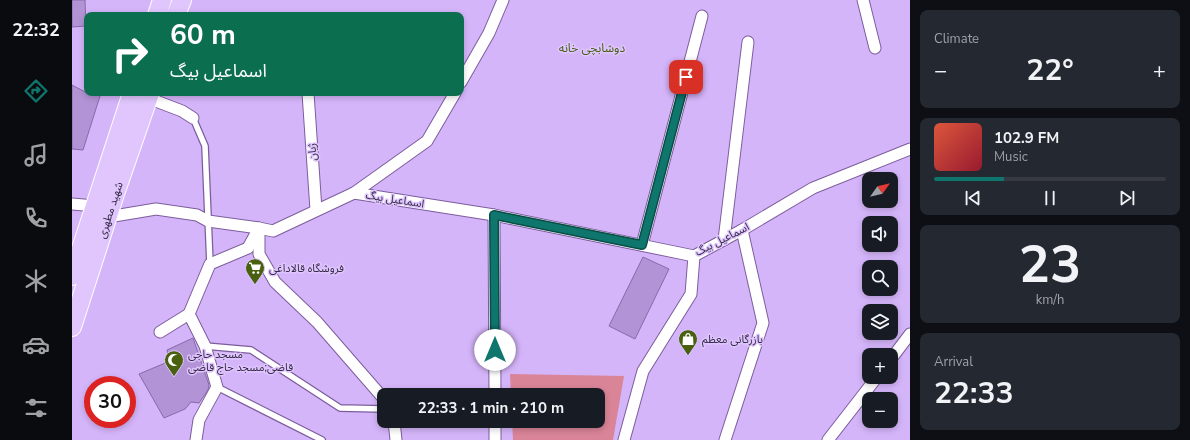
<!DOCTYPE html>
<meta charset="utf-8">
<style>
body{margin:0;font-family:"Nunito Sans","Noto Sans Arabic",sans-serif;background:#242831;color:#f1f3f6;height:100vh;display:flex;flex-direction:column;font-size:15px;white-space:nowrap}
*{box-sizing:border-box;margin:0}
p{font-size:13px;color:#9ea1a6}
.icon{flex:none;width:22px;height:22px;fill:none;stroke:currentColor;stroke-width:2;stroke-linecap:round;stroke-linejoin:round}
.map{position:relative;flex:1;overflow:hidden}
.details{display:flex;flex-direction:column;gap:10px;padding:10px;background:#0d0f14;width:280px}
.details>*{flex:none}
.guide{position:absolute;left:12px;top:12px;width:380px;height:84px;border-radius:8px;box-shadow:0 2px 6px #0003;background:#0b6e4f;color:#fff;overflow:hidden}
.needle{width:26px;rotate:56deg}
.tools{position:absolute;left:790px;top:172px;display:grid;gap:8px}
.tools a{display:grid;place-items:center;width:36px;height:36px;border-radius:8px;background:#171b24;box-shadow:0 2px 6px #0003;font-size:20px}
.speed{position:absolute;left:12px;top:376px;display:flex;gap:8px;font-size:20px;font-weight:700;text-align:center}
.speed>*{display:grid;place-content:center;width:52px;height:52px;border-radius:50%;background:#171b24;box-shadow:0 2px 6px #0003;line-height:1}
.speed .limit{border:6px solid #d22;background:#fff;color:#111}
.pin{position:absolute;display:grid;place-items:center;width:34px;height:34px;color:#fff;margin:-17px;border-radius:8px;box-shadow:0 2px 6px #0006}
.me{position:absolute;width:44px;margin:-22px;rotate:0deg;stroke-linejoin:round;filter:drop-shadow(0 0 3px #0008)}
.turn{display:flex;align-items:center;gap:14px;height:84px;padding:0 20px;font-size:18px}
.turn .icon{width:52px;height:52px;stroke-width:2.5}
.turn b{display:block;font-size:28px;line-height:34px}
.big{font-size:30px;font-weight:700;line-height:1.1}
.details .card{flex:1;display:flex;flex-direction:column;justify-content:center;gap:6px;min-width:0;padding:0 14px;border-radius:8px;background:#242831}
.details .dial{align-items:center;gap:0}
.dial b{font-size:52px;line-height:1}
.song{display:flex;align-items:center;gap:12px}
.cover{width:48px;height:48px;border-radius:6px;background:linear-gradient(135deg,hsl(10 70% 55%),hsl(350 70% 35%))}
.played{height:4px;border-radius:2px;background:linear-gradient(90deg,#0f766e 30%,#363941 30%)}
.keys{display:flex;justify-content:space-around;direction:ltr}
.heat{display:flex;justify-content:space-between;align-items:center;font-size:22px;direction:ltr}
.trip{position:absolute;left:305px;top:388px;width:228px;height:40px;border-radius:8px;background:#171b24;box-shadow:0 2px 6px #0003;font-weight:700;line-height:40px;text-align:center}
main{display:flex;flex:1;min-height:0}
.dock{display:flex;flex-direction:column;width:72px;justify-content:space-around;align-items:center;background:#090b0e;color:#9ea1a6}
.dock .icon{width:28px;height:28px}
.dock .selected{color:#0f766e}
.dock b{font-size:18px;color:#f1f3f6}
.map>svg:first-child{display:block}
</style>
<main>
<nav class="dock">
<b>22:32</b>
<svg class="icon selected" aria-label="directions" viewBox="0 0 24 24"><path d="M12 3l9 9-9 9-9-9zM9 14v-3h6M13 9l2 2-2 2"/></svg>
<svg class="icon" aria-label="music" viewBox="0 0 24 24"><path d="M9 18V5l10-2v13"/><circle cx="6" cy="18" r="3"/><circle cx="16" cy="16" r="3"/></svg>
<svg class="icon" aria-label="phone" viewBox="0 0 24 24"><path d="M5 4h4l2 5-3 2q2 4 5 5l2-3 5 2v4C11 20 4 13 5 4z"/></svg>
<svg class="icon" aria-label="climate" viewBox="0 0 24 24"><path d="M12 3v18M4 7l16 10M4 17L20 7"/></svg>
<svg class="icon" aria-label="car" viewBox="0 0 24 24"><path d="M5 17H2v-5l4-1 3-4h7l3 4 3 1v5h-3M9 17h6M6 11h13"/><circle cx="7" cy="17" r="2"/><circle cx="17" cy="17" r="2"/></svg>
<svg class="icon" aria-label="filters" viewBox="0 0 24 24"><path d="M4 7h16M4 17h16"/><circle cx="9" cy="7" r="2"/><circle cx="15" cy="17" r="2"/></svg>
</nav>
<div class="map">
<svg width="838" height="440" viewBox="0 0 838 440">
<rect width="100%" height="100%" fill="#d5b5fa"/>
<path fill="#da8498" d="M 438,374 L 552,376 L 541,440 L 441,440 L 440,421 L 526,421 L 526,395 L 439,395 Z"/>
<g fill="#b293d6" stroke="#886aaa">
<path d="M 0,0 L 13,0 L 14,26 L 0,27 Z"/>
<path d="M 0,85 L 15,93 L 28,96 L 11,150 L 0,149 Z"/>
<path d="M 571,257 L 597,269 L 563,339 L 537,326 Z"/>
<path d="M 121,338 L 137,385 L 136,390 L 127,403 L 119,402 L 113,409 L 92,418 L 67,374 L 98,361 L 95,350 Z"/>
</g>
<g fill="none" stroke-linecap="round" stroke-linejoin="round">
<g stroke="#7c5d9c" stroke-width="8">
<g id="lane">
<path d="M 121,118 L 133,146 L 138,264"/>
<path d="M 133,346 L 179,350 L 268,408 L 312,409"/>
<path d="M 145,387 L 250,440"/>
</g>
</g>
<g stroke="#7c5d9c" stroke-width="13">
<g id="street">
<path d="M 791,0 L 803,48"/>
<path d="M 389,82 L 417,33 L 431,0"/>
<path d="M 236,93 L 244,210"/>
<path d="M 76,98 L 110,111 L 121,118"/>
<path d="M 282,193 L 422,215 L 622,256 L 670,230 L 741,188 L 838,149"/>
<path d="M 0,204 L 23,206"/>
<path d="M 422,215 L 423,395"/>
<path d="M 36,217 L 84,209 L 125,215 L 136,221 L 187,228 L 187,254 L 203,282 L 245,322 L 312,399"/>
<path d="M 652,240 L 676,42"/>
<path d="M 570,245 L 630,16"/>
<path d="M 117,314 L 138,264 L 176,248 L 187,228 L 201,231 L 282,193 L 355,141 L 383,93"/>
<path d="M 88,332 L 117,314 L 133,346 L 145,387 L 127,420 L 124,440"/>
<path d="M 819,359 L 838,334"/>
<path d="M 322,421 L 324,440"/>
<path d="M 423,421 L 423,440"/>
<path d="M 552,440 L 571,371 L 619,294 L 622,256"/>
<path d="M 653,440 L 691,323 L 670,230"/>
<path d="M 756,440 L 805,377"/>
</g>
</g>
<g stroke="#fff" stroke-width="20">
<g id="primary">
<path d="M 85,15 L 90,0"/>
<path d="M 104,15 L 110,0"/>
<path d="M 0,276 L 60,93"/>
<path d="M 0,327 L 43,194 L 78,93"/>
</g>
</g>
<use href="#lane" stroke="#fff" stroke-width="5.5"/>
<use href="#street" stroke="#fff" stroke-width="11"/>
<use href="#primary" stroke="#e0c6fd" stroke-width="18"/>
</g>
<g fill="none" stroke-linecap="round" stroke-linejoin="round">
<g stroke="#0a4d48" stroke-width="10">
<path id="route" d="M 423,350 L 422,215 L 570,245 L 614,77"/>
</g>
<use href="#route" stroke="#0f766e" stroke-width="7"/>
</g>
<defs>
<g id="supermarket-pin" transform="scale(1)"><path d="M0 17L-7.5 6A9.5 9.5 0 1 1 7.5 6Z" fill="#49610f" stroke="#dfc6fe"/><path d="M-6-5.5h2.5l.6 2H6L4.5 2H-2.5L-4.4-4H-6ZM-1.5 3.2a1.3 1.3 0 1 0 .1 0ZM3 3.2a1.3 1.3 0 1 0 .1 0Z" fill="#fff"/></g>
<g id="shop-pin" transform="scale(1)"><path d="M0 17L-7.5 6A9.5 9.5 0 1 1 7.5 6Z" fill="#49610f" stroke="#dfc6fe"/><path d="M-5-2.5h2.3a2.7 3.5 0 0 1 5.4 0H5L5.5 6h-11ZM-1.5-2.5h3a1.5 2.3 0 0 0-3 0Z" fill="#fff"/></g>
<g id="mosque-pin" transform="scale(1)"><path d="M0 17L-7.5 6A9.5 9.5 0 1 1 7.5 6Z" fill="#49610f" stroke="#dfc6fe"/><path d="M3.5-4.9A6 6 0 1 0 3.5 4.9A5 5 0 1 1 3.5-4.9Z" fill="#fff"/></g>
</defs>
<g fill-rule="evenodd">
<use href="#supermarket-pin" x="183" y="268"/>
<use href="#shop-pin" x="616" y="339"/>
<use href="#mosque-pin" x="102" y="360"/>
</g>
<g text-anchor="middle" stroke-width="3" stroke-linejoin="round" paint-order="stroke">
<g font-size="11" fill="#352844" stroke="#dfc6fe">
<text transform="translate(240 152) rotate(-94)" y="4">ژیان</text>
<text transform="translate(323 199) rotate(9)" y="4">اسماعیل بیگ</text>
<text transform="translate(38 210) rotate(-72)" y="4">شهید مطهری</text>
<text transform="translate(650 239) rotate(-27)" y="4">اسماعیل بیگ</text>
</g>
<g font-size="11" fill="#352844" stroke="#dfc6fe" text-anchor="start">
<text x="197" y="272">فروشگاه قالاداغی</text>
<text x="630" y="343">بازرگانی معظم</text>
<text x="116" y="358">مسجد حاجی<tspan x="116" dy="13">قاضی;مسجد حاج قاضی</tspan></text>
</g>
<g font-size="12" fill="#475e16" stroke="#dfc6fe">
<text x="520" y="52">دوشابچی خانه</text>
</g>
</g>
</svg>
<div class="tools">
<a><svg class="needle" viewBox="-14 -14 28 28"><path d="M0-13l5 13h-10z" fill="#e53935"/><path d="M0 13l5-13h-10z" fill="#9ea1a6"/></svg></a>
<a><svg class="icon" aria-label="sound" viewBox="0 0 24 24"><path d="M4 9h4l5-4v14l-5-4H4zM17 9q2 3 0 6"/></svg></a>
<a><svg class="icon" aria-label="search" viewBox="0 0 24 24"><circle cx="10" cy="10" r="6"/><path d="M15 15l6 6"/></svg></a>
<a><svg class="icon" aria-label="layers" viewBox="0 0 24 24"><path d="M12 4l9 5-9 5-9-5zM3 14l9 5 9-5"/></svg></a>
<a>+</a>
<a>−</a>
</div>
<div class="speed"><div class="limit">30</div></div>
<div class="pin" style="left:614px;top:77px;background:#d93025"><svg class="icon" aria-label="arrive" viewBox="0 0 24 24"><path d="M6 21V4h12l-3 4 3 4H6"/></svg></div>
<svg class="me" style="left:423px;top:350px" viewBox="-20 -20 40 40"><circle r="19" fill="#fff"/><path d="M0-13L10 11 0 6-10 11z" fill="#0f766e"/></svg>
<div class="trip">22:33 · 1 min · 210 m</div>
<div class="guide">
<div class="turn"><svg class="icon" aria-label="right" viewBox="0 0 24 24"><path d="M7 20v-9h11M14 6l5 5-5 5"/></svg><div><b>60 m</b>اسماعیل بیگ</div></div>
</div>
</div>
<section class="details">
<div class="card"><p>Climate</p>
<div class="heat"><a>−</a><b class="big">22°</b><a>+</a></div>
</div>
<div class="card">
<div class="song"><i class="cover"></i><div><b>102.9 FM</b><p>Music</p></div></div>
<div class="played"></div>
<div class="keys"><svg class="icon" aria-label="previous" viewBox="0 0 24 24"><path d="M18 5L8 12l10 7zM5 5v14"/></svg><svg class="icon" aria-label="pause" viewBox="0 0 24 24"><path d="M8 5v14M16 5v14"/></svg><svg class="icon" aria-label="next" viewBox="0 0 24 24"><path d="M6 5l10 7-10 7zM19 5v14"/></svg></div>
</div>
<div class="card dial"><b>23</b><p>km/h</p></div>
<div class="card"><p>Arrival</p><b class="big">22:33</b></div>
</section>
</main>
